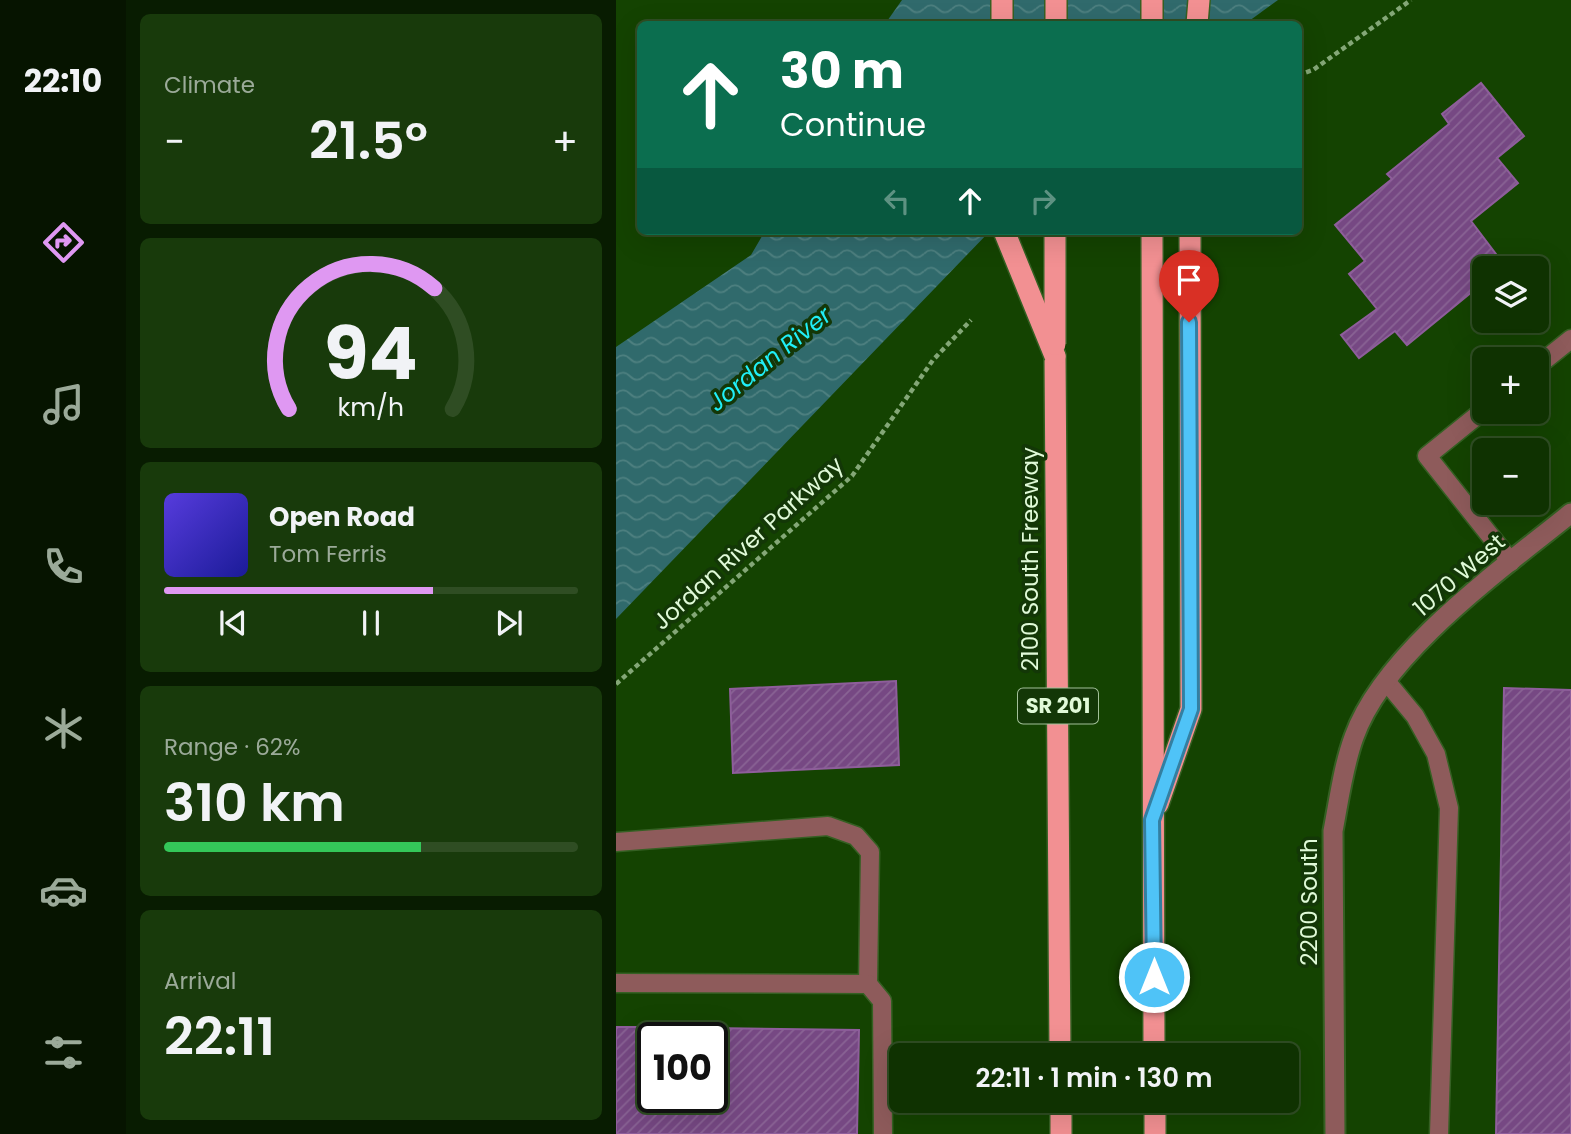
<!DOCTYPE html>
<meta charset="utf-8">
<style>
body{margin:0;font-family:Poppins,sans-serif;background:#183a0b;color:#f1f3f6;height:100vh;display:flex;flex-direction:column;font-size:26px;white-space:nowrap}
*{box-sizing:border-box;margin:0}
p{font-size:23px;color:#9baa99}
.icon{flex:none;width:38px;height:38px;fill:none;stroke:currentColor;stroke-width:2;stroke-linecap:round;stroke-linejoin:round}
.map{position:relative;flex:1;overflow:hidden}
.panel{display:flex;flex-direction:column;gap:14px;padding:14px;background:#081c01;width:490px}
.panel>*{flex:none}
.banner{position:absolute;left:21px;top:21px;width:665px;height:214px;border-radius:10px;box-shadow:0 7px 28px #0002,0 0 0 2px #2f4d23;background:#0b6e4f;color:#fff;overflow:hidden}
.buttons{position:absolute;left:856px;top:256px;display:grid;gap:14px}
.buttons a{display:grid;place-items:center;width:77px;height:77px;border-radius:10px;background:#0f3201;box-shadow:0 7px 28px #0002,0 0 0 2px #2f4d23;font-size:35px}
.speed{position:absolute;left:21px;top:1022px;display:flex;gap:14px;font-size:35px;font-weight:700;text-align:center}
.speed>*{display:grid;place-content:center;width:91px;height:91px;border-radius:50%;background:#0f3201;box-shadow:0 7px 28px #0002,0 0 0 2px #2f4d23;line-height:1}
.speed .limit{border:4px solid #111;border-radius:10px;background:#fff;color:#111}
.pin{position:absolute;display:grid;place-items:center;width:60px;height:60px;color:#fff;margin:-72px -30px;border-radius:50% 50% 50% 0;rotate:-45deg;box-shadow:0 0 7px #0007}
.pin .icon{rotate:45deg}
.me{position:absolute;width:77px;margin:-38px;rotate:0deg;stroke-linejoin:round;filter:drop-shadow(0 0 5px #0008)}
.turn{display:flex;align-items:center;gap:24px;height:147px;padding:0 28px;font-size:32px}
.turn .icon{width:91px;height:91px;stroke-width:2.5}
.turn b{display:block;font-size:49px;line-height:60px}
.lanes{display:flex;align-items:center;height:66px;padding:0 28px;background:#0003;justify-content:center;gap:35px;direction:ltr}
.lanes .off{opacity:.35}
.big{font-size:52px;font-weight:600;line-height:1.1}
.panel .tile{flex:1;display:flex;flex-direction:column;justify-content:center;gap:10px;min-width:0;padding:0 24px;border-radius:10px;background:#183a0b}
.panel .dial{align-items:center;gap:0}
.dial svg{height:182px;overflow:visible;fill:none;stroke:#2f4d23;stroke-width:7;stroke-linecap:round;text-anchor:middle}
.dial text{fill:#f1f3f6;stroke:none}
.song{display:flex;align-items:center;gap:21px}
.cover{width:84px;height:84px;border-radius:10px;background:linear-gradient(135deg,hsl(250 70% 55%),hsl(240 70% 35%))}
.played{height:7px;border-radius:4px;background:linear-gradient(90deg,#df98f2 65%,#2f4d23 65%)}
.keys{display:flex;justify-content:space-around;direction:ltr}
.heat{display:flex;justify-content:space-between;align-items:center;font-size:38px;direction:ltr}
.charge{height:10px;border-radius:5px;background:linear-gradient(90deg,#34c759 62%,#2f4d23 0)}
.trip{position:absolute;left:273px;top:1043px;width:410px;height:70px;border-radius:10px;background:#0f3201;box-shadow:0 7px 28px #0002,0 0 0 2px #2f4d23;font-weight:600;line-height:70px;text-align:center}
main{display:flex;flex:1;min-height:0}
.dock{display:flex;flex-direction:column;width:126px;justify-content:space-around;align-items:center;background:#061400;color:#9baa99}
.dock .icon{width:49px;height:49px}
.dock .on{color:#df98f2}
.dock b{font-size:32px;color:#f1f3f6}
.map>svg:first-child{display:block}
</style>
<main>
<nav class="dock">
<b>22:10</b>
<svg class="icon on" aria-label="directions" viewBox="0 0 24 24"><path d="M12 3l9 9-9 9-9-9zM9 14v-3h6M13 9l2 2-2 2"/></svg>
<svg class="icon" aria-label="music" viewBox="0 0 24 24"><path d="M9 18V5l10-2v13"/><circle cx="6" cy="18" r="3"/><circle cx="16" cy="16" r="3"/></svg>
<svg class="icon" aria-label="phone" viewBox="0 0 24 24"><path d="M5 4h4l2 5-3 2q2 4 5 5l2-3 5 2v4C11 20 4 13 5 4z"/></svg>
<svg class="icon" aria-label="climate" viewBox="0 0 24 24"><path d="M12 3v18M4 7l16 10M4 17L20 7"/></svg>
<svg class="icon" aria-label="car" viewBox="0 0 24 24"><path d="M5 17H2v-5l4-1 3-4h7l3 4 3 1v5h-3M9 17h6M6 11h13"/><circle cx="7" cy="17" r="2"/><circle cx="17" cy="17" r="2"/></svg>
<svg class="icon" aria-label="filters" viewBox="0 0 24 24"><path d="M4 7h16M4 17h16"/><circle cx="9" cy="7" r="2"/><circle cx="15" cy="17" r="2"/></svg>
</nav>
<section class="panel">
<div class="tile"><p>Climate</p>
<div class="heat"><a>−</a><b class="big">21.5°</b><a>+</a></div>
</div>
<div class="tile dial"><svg viewBox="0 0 100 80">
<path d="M14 69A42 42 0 1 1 86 69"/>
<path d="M14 69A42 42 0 0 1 78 16" stroke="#df98f2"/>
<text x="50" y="56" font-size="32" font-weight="700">94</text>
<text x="50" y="72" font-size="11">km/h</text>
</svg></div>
<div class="tile">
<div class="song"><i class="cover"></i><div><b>Open Road</b><p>Tom Ferris</p></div></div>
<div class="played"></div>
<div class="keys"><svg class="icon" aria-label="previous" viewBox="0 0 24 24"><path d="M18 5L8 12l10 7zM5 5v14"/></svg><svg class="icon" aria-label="pause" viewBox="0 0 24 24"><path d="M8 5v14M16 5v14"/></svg><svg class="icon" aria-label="next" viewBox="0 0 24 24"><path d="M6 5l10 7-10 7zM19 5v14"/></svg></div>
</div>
<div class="tile"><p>Range · 62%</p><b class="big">310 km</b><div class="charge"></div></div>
<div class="tile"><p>Arrival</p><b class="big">22:11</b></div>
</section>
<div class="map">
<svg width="955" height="1134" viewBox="0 0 955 1134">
<defs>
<pattern id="water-waves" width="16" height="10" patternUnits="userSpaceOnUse" patternTransform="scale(1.75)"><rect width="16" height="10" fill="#306a6c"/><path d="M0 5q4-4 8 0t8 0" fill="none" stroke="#4e8080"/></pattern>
<pattern id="building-hatch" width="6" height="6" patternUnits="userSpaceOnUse" patternTransform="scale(1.75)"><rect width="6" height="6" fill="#764883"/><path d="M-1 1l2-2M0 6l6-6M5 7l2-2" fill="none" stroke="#896394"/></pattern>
</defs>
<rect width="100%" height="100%" fill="#144301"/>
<g fill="url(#water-waves)">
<path d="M 286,0 L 662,0 L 629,24 L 269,24 Z"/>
<path d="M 149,231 L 374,231 L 0,619 L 0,347 L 135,255 Z"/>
</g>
<g fill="url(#building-hatch)" stroke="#8e5e9b" stroke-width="2">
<path d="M 865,83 L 908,136 L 881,158 L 902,183 L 855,221 L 886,262 L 879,268 L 868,268 L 868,282 L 791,345 L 779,331 L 743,358 L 725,335 L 761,309 L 733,274 L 749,261 L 719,225 L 776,179 L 771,174 L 833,124 L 826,114 Z"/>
<path d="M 280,681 L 283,765 L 117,773 L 114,689 Z"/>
<path d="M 888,688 L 955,690 L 955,1134 L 880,1134 Z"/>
<path d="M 0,1027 L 37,1027 L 37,1097 L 96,1097 L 96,1028 L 243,1030 L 241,1134 L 0,1134 Z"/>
</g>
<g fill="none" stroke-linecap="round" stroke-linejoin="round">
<g stroke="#356023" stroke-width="21">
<g id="service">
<path d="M 920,367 L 955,339"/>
<path d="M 868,410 L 811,456 L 895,562"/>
<path d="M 770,681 L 799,716 L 820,754 L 833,808 L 823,1134"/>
<path d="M 0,842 L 212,826 L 240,836 L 254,852 L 252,984"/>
<path d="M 0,983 L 252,984 L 266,1001 L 267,1134"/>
</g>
</g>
<g stroke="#356023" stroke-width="23">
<path id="minor" d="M 719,1134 L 717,831 C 723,800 727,767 738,737 C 768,652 886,569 955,513"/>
</g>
<g stroke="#356023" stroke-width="24">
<g id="motorway">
<path d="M 386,0 L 386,24"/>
<path d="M 440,24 L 440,0"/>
<path d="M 536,24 L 536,0"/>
<path d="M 581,24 L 583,0"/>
<path d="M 536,231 L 538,1055"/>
<path d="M 439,356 L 444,1055"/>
<path d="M 542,804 L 575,709 L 574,231"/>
<path d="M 445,1101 L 445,1134"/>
<path d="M 539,1101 L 539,1134"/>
</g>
</g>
<g stroke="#84a777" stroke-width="4.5" stroke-dasharray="5 3.5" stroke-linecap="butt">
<path d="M 682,75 L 697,70 L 795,0"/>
<path d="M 0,684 L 236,476 L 317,360 L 355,320"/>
</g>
<use href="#service" stroke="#8e5b5b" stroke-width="18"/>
<use href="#minor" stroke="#8e5b5b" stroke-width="19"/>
<use href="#motorway" stroke="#f29092" stroke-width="21"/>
<g stroke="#356023" stroke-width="24" stroke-linecap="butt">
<g id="motorway-bridge">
<path d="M 388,231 L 439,356"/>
<path d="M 439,344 L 439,231"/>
</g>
</g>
<use href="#motorway-bridge" stroke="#f29092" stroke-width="21"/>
</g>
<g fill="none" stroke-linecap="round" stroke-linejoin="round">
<g stroke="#337fa1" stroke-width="18">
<path id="route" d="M 538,977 L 536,820 L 575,709 L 573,322"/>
</g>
<use href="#route" stroke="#4fc3f7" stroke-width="12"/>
</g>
<g text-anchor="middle" stroke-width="7" stroke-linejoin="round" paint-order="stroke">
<rect fill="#133707" stroke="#a2c099" stroke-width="2" x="402" y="688.5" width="80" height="35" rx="5"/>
<g font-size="21" font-weight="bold" fill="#e0fad8">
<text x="442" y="713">SR 201</text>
</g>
<g font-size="23" fill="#e0fad8" stroke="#133707">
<text transform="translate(132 543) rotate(-42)" y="8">Jordan River Parkway</text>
<text transform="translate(414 559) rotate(-90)" y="8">2100 South Freeway</text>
<text transform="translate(843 575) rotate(-41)" y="8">1070 West</text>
<text transform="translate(693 902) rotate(-90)" y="8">2200 South</text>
</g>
<g font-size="24" font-style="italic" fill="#20eff7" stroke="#133707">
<text transform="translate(154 359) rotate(-39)" y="8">Jordan River</text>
</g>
</g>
</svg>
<div class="buttons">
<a><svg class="icon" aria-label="layers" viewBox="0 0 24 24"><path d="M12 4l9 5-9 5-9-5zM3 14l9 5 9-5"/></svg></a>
<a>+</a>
<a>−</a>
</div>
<div class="speed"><div class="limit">100</div></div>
<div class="pin" style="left:573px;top:322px;background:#d93025"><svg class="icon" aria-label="arrive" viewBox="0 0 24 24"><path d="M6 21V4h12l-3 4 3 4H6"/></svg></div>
<svg class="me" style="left:538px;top:977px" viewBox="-20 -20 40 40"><circle r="17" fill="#4fc3f7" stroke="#fff" stroke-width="3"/><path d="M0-11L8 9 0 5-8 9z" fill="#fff"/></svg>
<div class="trip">22:11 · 1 min · 130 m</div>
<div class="banner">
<div class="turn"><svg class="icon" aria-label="ahead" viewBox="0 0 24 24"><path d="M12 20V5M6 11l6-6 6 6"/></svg><div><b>30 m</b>Continue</div></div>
<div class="lanes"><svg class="icon off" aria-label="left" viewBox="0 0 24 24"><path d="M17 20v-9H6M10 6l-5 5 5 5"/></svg><svg class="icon" aria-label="ahead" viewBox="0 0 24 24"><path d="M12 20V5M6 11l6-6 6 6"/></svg><svg class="icon off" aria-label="right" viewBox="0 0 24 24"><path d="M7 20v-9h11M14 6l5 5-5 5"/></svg></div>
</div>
</div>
</main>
